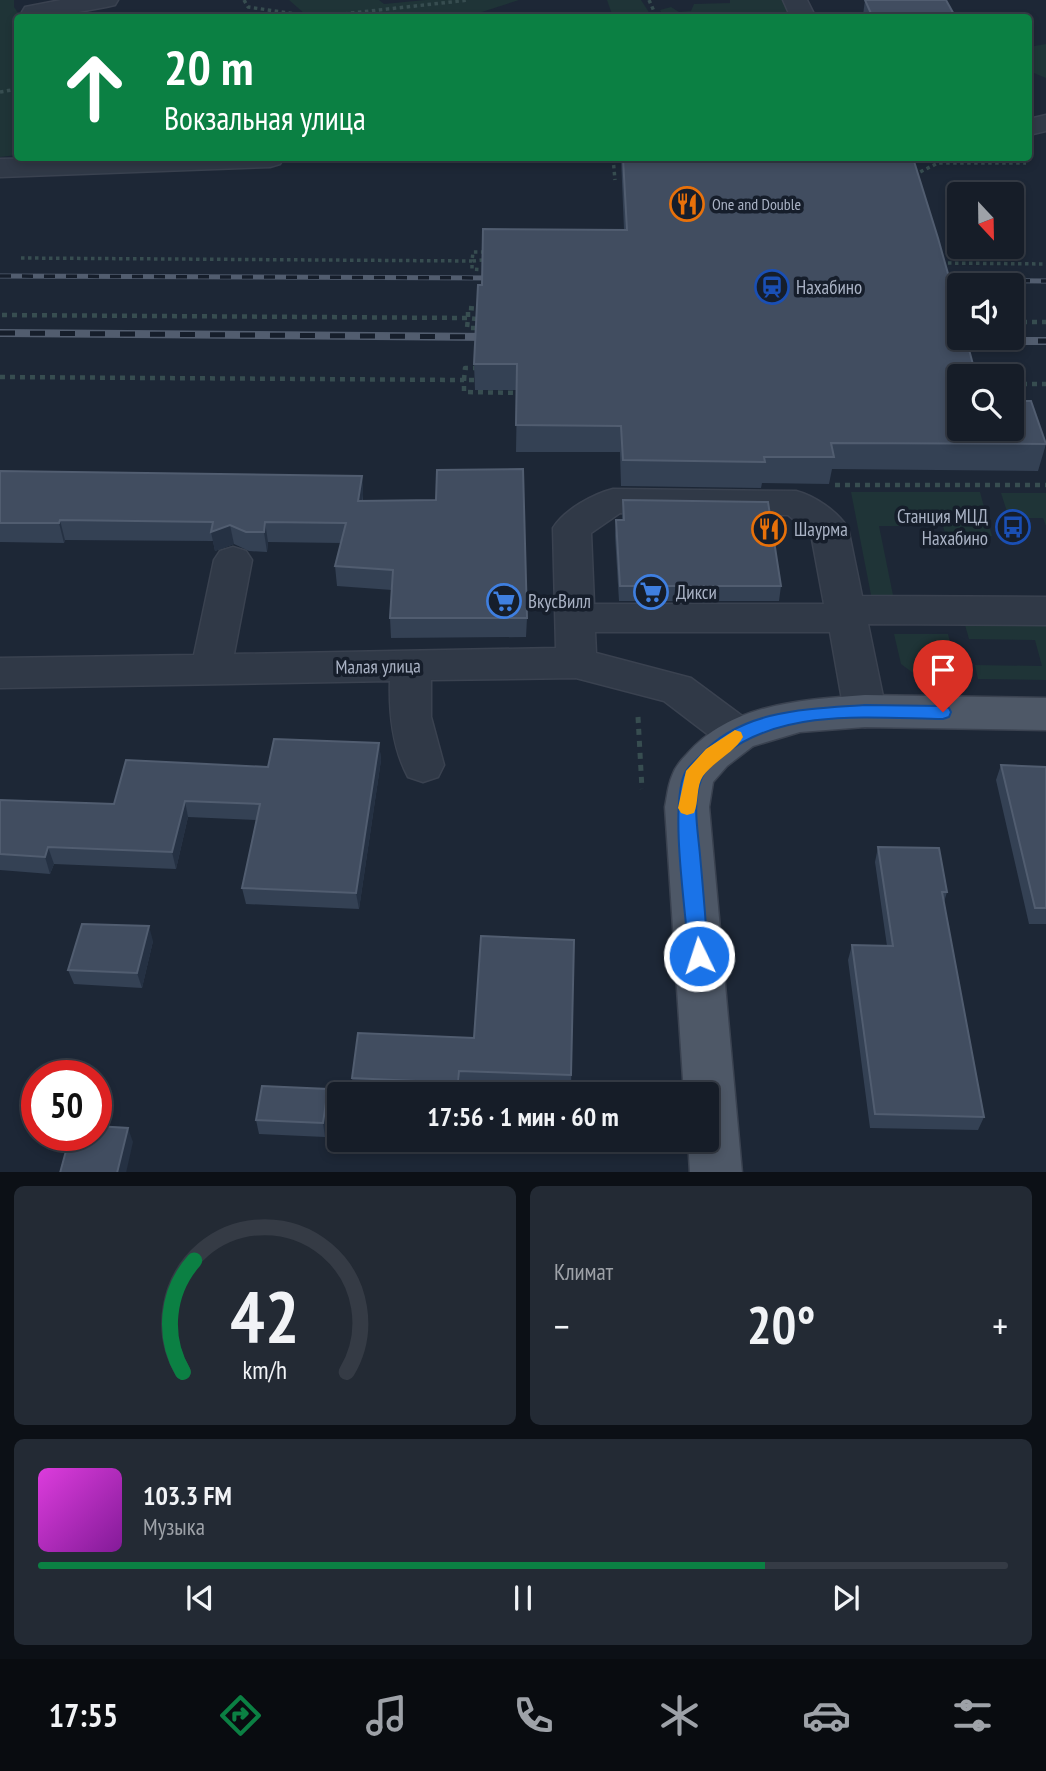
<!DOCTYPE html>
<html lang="ru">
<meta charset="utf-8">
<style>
body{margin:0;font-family:"PT Sans Narrow",sans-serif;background:#232a34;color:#f1f3f6;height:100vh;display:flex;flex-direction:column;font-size:26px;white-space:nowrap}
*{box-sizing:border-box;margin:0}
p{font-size:23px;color:#9ea2a8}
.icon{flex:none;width:38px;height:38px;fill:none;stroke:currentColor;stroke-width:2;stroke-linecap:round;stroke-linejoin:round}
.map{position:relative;height:1172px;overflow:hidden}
.panel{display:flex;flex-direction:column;gap:14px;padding:14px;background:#0c1016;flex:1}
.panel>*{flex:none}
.banner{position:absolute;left:14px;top:14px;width:1018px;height:147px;border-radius:7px;box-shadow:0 4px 10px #0003,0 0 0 2px #353b45;background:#0b8043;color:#fff;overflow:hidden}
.needle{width:46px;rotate:158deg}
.buttons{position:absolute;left:947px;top:182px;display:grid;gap:14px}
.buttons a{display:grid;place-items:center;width:77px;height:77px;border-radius:7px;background:#161d28;box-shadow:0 4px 10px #0003,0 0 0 2px #353b45;font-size:35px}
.speed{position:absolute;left:21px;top:1060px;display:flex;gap:14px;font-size:35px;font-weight:700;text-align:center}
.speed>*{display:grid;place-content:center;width:91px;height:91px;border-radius:50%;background:#161d28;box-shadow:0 4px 10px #0003,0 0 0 2px #353b45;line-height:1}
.speed .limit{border:10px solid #d22;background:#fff;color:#111}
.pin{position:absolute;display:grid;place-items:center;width:60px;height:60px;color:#fff;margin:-72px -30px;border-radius:50% 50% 50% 0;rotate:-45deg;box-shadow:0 0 7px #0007}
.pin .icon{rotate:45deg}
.me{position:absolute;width:77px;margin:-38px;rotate:356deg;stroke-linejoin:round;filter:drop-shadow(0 0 5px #0008)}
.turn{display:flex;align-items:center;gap:24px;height:147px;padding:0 35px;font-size:32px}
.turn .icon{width:91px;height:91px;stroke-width:2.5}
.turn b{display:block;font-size:49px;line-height:60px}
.big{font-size:52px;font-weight:600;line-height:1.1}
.panel .widget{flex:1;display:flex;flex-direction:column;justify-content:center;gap:10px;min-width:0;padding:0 24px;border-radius:10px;background:#232a34}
.panel .dial{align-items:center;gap:0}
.dial svg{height:182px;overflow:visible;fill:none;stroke:#353b45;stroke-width:7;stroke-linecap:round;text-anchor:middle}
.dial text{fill:#f1f3f6;stroke:none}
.song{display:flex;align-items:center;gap:21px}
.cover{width:84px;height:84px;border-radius:10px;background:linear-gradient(135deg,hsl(300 70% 55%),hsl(290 70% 35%))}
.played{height:7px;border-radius:4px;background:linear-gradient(90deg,#0b8043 75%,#353b45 75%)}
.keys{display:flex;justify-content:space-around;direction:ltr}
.heat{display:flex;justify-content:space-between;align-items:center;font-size:38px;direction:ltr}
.panel .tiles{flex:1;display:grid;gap:14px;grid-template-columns:1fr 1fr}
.widget:last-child{grid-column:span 2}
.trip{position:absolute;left:327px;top:1082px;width:392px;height:70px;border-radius:7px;background:#161d28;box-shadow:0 4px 10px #0003,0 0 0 2px #353b45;font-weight:600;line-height:70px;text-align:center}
.tab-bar{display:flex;height:112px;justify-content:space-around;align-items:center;background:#090c10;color:#9ea2a8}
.tab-bar .icon{width:49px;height:49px}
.tab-bar .current{color:#0b8043}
.tab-bar b{font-size:32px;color:#f1f3f6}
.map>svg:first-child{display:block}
</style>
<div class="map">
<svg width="1046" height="1173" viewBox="0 0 1046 1173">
<rect width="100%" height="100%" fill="#1d2736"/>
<g fill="#1f3437">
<path d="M 0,0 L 14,0 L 14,7 L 21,17 L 18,18 L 17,155 L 0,157 Z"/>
<path d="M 289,0 L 379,0 L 384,4 L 425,0 L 519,0 L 463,18 L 340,17 L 305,14 Z"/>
<path d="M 607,0 L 641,0 L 652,17 L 613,17 Z"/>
<path d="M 730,0 L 785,0 L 808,17 L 664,18 L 660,10 L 671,7 L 679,12 L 691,11 L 694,4 L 730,3 Z"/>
<path d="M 1046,44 L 1046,78 L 1029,71 L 1029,47 Z"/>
<path d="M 851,492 L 980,492 L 992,536 L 946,536 L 943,526 L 879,526 L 894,600 L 872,600 Z"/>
<path d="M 1001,493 L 1046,493 L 1046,526 L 1043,518 L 1009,518 Z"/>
<path d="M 965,625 L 1046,626 L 1046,680 L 978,679 L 975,665 L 1042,666 L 1035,640 L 969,639 Z"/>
<path d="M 894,634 L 948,634 L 959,678 L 920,678 L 901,664 Z"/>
</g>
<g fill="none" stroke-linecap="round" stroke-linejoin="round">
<g stroke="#3a4250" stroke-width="3">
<g id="minor">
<path d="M 61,0 L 118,0 L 115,5 L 106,7 L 46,18 L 26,18 L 22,12 L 25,7 Z"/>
<path d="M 783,0 L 807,0 L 816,18 L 791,18 Z"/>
<path d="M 1046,115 L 1046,131 L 1029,135 L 1029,119 Z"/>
<path d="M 52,158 L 284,158 L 280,164 L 270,167 L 0,177 L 0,159 Z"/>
<path d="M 613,489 L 796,491 C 815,496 837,511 848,528 L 862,596 L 1046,597 L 1046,625 L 868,624 L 886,711 L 880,722 L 865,727 L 850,722 L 844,711 L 830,632 L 595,632 L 596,653 L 691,678 L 753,724 L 759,735 L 753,746 L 738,751 L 723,746 L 664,701 L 576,678 L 431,680 L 431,717 L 444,765 L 438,777 L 423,782 L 408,777 C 392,747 389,714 390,681 L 0,688 L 0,658 L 194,655 L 214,560 L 220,551 L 233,547 L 246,551 L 252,560 L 234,654 L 556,648 L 553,528 C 564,510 593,494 613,489 ZM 620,513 L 788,515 L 811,534 L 824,604 L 594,604 L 591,533 Z"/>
</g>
</g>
<g stroke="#3a4250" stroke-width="3">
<path id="major" d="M 865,695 L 1046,698 L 1046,730 L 865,727 L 800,732 L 753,746 L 727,766 L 713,782 L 709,807 L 742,1173 L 690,1173 L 688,1139 L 707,1139 L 707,1094 L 684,1094 L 665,807 C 667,797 668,785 672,776 C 675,767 681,760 687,754 C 732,703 802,700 865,695 Z"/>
</g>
<g stroke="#374d50" stroke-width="3.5" stroke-dasharray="3.5 3.5" stroke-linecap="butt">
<path d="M 244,0 L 248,7 L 316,17 L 469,0"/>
<path d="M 649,0 L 657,18"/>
<path d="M 0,92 L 18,89"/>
<path d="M 613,158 L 615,180"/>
<path d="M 907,158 L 937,158 L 938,163"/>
<path d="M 914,175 L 938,163 L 1026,163"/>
<path d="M 21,258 L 472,261 L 472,269 L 487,270"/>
<path d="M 483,260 L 472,261 L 473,252 L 488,252"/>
<path d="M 941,263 L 1046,264"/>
</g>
<g stroke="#374d50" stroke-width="4.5" stroke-dasharray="5 5" stroke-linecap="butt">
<path d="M 2,315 L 468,318 L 467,328 L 481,328"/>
<path d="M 477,319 L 468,318 L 468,308 L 482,309"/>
<path d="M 1012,322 L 1046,322"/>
<path d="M 0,377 L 464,380 L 464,392 L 521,393"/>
<path d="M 474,380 L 464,380 L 465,368 L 477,368"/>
<path d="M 1012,384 L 1046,384"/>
<path d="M 835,485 L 1046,485"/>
</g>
<path stroke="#374d50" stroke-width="5" stroke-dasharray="6 6" stroke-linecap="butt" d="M 638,717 L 642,789"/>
<use href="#minor" fill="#303947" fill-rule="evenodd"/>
<use href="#major" fill="#4e5867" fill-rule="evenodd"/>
<g stroke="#525d6f" stroke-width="5">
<g id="rail-far1">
<path d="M 0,276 L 500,278"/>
<path d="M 931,280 L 1046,281"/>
</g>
</g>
<g stroke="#525d6f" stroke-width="8">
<g id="rail">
<path d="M 0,333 L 493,337"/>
<path d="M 948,341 L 1046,341"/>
</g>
</g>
<use href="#rail-far1" stroke="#161e2b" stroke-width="3.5" stroke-dasharray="11" stroke-linecap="butt"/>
<use href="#rail" stroke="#161e2b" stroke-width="5" stroke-dasharray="15" stroke-linecap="butt"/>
</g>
<g fill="#344154">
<path d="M 865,0 L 956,18 L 864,18 L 863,15 Z"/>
<path d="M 621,158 L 913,158 L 959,429 L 1046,444 L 1038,471 L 832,469 L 829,484 L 762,483 L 761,488 L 621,486 L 620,452 L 516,452 L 517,390 L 475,390 L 474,364 L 482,285 L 624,230 Z"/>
<path d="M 0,471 L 362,476 L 363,495 L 363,501 L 527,618 L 526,637 L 391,638 L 390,618 L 392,590 L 337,586 L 335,566 L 341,543 L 268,542 L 267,552 L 249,551 L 234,544 L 215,551 L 213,541 L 65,540 L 64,543 L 0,542 Z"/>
<path d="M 623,500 L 781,586 L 779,601 L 619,601 L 615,536 L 616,520 L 622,520 Z"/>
<path d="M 379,743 L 381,760 L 359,909 L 246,904 L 242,888 L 257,820 L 188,817 L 176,869 L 54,864 L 50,874 L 0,870 L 0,800 L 114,804 L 268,767 Z"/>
<path d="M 1001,765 L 1046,767 L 1046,924 L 1029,924 L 996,780 Z"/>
<path d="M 878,847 L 947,892 L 944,902 L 984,1117 L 978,1130 L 870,1128 L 848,960 L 852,945 L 887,946 L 875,862 Z"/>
<path d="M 574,940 L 571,1089 L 460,1085 L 459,1094 L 398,1094 L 354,1092 L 352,1078 L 474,1038 Z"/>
<path d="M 153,941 L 142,988 L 74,984 L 68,970 Z"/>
<path d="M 328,1089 L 330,1103 L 325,1137 L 259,1134 L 256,1120 Z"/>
</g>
<g fill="#253143">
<path d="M 362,476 L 363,495 L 360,520 L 358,501 Z"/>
<path d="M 60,520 L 65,540 L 64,543 L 59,523 Z"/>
<path d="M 265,522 L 268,542 L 267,552 L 264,532 Z"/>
<path d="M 230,525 L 234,544 L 215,551 L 211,532 Z"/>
<path d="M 379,743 L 381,760 L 359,909 L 356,893 Z"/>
<path d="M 185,801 L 188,817 L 176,869 L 172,852 Z"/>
<path d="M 48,847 L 54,864 L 50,874 L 45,857 Z"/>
<path d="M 149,926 L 153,941 L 142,988 L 137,973 Z"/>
<path d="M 459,1071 L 460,1085 L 459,1094 L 458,1083 Z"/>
<path d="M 328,1089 L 330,1103 L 325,1137 L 323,1123 Z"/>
<path d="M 128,1128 L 133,1142 L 126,1173 L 117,1173 Z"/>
</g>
<g fill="#414d60" stroke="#515d70" stroke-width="2">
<path d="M 865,0 L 946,0 L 956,18 L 873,18 Z"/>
<path d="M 623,158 L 913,158 L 938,238 L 959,313 L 959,338 L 966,338 L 976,376 L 959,376 L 959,429 L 1012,429 L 1012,401 L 1031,401 L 1046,444 L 831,443 L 834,457 L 764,457 L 765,462 L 623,460 L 621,426 L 516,425 L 517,364 L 474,364 L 478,285 L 482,285 L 483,229 L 627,230 Z"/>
<path d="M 523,469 L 527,618 L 390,618 L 393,570 L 335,566 L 346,523 L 265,522 L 264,532 L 246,532 L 230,525 L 211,532 L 213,522 L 60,520 L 59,523 L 0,523 L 0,471 L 362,476 L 358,501 L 436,500 L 437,470 Z"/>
<path d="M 623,500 L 768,502 L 781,586 L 620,586 L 616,520 L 624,520 Z"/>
<path d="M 274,739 L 379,743 L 356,893 L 242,888 L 260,804 L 185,801 L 172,852 L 48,847 L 45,857 L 0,854 L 0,800 L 114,804 L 126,760 L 268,767 Z"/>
<path d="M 1001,765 L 1046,767 L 1046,908 L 1035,908 Z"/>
<path d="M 878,847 L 939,848 L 947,892 L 942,892 L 984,1117 L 875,1114 L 852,945 L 893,946 Z"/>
<path d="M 82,924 L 149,926 L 137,973 L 68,970 Z"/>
<path d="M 481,936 L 574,940 L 571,1075 L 459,1071 L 458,1083 L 352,1078 L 358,1033 L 474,1038 Z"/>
<path d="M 262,1086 L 328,1089 L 323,1123 L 256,1120 Z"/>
<path d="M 96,1126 L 128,1128 L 117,1173 L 60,1173 L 70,1136 L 96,1136 Z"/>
</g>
<path fill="#1a73e8" stroke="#114b97" stroke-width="2" d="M 865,705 L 943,706 L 949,708 L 951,712 L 949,717 L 943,719 C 871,718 786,708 726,753 C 717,759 704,770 701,780 C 692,804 698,831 700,855 C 703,888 706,922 708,956 L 706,962 L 699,964 L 692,962 L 689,956 C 686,913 670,811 684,775 C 687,767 695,761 701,755 C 742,709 809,709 865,705 Z"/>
<path fill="#f59e0b" d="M 735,730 L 741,732 L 743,737 C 735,752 714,761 703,776 C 696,786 699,802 694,813 L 687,815 L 681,813 L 678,808 L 686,771 L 706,749 Z"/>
<defs>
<g id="restaurant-ring" transform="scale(1.75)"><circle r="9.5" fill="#161e2b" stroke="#e8710a" stroke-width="1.5"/><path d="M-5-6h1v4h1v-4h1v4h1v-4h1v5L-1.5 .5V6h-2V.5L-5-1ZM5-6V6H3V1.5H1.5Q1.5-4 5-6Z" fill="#e8710a"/></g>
<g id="station-ring" transform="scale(1.75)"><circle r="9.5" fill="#161e2b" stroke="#1a4fb4" stroke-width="1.5"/><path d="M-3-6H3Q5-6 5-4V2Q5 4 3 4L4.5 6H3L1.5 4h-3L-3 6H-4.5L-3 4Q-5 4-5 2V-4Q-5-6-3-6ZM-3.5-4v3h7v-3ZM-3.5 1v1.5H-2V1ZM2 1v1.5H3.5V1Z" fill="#1a4fb4"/></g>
<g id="bus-ring" transform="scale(1.75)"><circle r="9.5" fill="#161e2b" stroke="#1a4fb4" stroke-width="1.5"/><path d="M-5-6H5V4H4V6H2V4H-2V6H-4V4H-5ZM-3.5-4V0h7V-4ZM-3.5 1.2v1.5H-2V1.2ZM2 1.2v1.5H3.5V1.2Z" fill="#1a4fb4"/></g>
<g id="supermarket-ring" transform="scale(1.75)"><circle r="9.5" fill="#161e2b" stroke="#3f7fe0" stroke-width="1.5"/><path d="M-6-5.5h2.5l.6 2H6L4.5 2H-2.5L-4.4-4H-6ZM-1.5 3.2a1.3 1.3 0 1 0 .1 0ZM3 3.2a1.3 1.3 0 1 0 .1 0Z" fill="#3f7fe0"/></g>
</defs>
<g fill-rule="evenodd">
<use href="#restaurant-ring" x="687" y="204"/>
<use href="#station-ring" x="772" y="287"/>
<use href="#bus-ring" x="1013" y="527"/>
<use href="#restaurant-ring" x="769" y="529"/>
<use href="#supermarket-ring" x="651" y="592"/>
<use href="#supermarket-ring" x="504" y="601"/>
</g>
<g text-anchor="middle" stroke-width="7" stroke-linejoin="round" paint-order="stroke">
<g font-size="16" fill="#aab3c5" stroke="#161e2b" text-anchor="start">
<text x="712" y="210">One and Double</text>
</g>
<g font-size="19" fill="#aab3c5" stroke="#161e2b" text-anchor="start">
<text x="796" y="294">Нахабино</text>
<text x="988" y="523" text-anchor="end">Станция МЦД<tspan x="988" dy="22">Нахабино</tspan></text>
<text x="794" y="536">Шаурма</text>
<text x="676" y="599">Дикси</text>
<text x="528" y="608">ВкусВилл</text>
</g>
<g font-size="19" fill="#aab3c5" stroke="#161e2b">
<text transform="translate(378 666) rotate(-1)" y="7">Малая улица</text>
</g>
</g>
</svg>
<div class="buttons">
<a><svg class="needle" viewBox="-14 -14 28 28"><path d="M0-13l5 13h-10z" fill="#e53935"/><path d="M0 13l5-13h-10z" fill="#9ea2a8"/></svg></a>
<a><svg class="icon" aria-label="sound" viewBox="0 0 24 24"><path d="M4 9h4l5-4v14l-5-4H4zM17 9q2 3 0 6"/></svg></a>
<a><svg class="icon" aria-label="search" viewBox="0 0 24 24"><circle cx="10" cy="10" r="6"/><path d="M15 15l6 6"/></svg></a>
</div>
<div class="speed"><div class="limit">50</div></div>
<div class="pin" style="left:943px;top:712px;background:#d93025"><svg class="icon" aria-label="arrive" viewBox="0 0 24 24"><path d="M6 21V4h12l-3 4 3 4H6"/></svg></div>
<svg class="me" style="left:699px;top:956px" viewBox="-20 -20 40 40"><circle r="17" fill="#1a73e8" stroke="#fff" stroke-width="3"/><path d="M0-11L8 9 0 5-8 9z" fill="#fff"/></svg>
<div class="trip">17:56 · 1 мин · 60 m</div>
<div class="banner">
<div class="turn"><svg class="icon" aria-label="ahead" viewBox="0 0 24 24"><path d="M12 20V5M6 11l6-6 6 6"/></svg><div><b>20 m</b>Вокзальная улица</div></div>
</div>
</div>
<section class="panel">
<div class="tiles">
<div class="widget dial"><svg viewBox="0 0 100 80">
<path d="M14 69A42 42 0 1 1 86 69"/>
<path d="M14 69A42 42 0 0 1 19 20" stroke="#0b8043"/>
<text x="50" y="56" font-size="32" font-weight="700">42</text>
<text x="50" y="72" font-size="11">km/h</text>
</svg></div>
<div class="widget"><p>Климат</p>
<div class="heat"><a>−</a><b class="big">20°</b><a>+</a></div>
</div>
<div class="widget">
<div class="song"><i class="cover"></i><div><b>103.3 FM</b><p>Музыка</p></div></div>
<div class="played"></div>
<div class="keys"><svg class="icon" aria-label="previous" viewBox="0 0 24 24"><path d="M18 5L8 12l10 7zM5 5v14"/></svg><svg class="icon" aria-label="pause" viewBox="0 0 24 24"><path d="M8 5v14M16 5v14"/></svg><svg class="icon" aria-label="next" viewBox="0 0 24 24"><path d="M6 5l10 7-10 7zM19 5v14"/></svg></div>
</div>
</div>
</section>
<nav class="tab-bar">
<b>17:55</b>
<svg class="icon current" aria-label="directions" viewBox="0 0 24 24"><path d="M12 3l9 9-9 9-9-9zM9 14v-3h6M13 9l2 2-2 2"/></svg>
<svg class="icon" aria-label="music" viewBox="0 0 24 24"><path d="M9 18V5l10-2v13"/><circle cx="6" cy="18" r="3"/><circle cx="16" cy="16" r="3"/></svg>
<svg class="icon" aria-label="phone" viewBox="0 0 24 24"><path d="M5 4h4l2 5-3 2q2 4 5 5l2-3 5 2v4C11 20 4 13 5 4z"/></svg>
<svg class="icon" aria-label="climate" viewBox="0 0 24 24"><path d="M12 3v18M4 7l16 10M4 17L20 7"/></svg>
<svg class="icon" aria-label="car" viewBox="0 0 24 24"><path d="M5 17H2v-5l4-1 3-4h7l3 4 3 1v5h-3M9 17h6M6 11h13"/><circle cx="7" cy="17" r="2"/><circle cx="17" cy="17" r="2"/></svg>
<svg class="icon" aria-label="filters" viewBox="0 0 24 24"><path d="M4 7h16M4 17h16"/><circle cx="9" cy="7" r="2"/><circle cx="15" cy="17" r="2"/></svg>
</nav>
